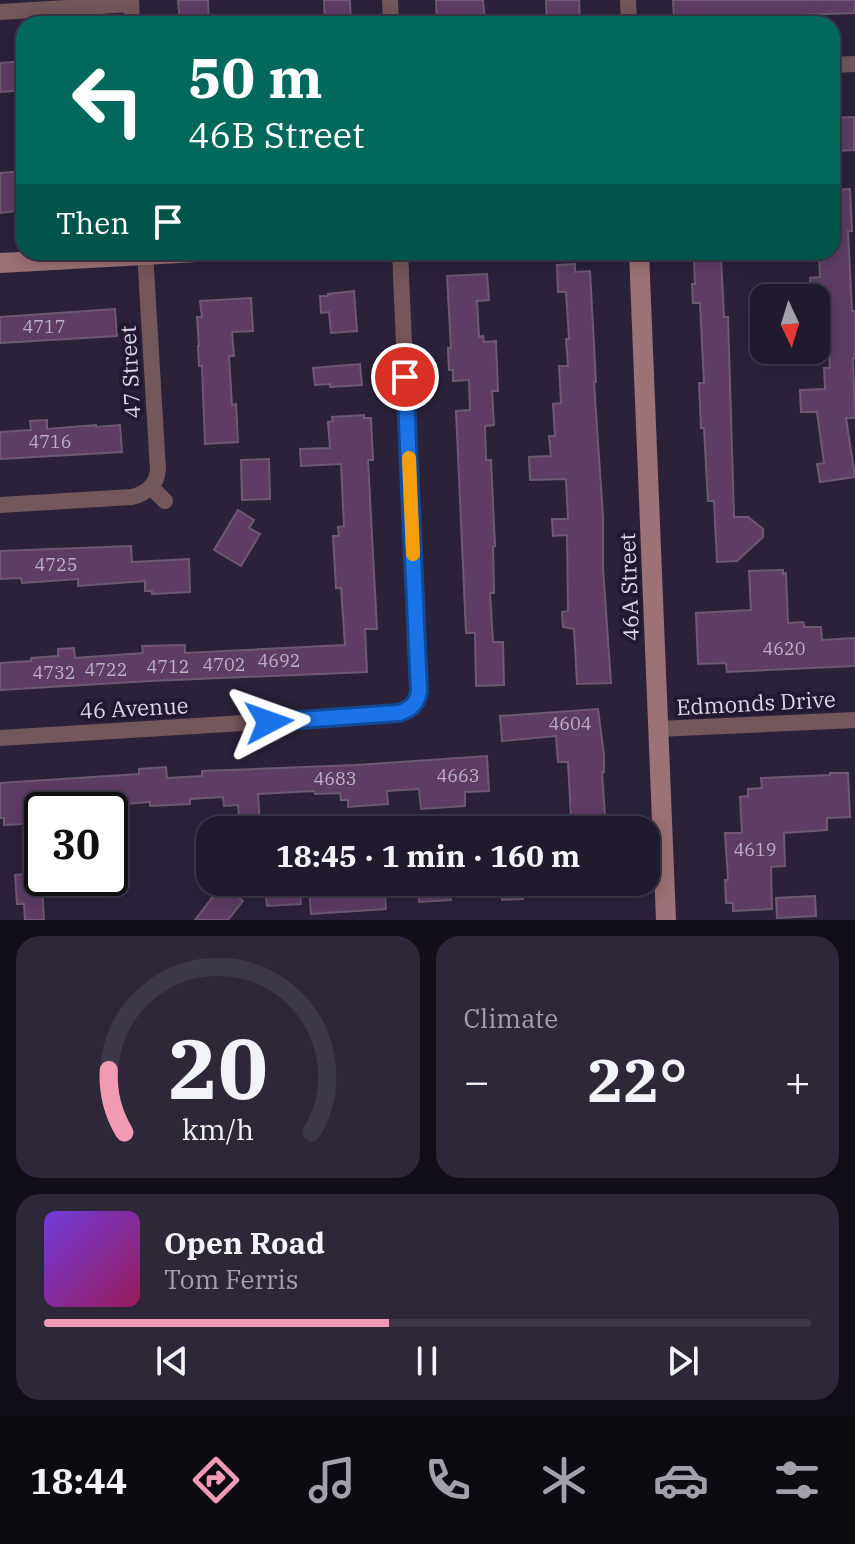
<!DOCTYPE html>
<meta charset="utf-8">
<style>
body{margin:0;font-family:"IBM Plex Serif",serif;background:#2d2738;color:#f1f3f6;height:100vh;display:flex;flex-direction:column;font-size:30px;white-space:nowrap}
*{box-sizing:border-box;margin:0}
p{font-size:26px;color:#a2a1a9}
.icon{flex:none;width:44px;height:44px;fill:none;stroke:currentColor;stroke-width:2;stroke-linecap:round;stroke-linejoin:round}
.map{position:relative;height:920px;overflow:hidden}
.sheet{display:flex;flex-direction:column;gap:16px;padding:16px;background:#120e18;flex:1}
.sheet>*{flex:none}
.guide{position:absolute;left:16px;top:16px;width:824px;height:244px;border-radius:24px;box-shadow:0 4px 20px #0003,0 0 0 2px #3d3848;background:#00695c;color:#fff;overflow:hidden}
.needle{width:52px;rotate:176deg}
.buttons{position:absolute;left:750px;top:284px;display:grid;gap:16px}
.buttons a{display:grid;place-items:center;width:80px;height:80px;border-radius:16px;background:#201a2c;box-shadow:0 4px 20px #0003,0 0 0 2px #3d3848;font-size:40px}
.speed{position:absolute;left:24px;top:792px;display:flex;gap:16px;font-size:40px;font-weight:700;text-align:center}
.speed>*{display:grid;place-content:center;width:104px;height:104px;border-radius:50%;background:#201a2c;box-shadow:0 4px 20px #0003,0 0 0 2px #3d3848;line-height:1}
.speed .limit{border:4px solid #111;border-radius:12px;background:#fff;color:#111}
.pin{position:absolute;display:grid;place-items:center;width:68px;height:68px;color:#fff;margin:-34px;border:4px solid #fff;border-radius:50%;box-shadow:0 2px 8px #0007}
.me{position:absolute;width:88px;margin:-44px;rotate:86deg;stroke-linejoin:round;filter:drop-shadow(0 0 6px #0008)}
.turn{display:flex;align-items:center;gap:28px;height:168px;padding:0 40px;font-size:36px}
.turn .icon{width:104px;height:104px;stroke-width:2.5}
.turn b{display:block;font-size:56px;line-height:68px}
.then{display:flex;align-items:center;height:76px;padding:0 40px;background:#0003;gap:16px;font-size:30px}
.big{font-size:60px;font-weight:700;line-height:1.1}
.sheet .tile{flex:1;display:flex;flex-direction:column;justify-content:center;gap:12px;min-width:0;padding:0 28px;border-radius:24px;background:#2d2738}
.sheet .dial{align-items:center;gap:0}
.dial svg{height:208px;overflow:visible;fill:none;stroke:#3d3848;stroke-width:7;stroke-linecap:round;text-anchor:middle}
.dial text{fill:#f1f3f6;stroke:none}
.song{display:flex;align-items:center;gap:24px}
.cover{width:96px;height:96px;border-radius:12px;background:linear-gradient(135deg,hsl(260 70% 55%),hsl(330 70% 35%))}
.played{height:8px;border-radius:4px;background:linear-gradient(90deg,#f19ab4 45%,#3d3848 45%)}
.keys{display:flex;justify-content:space-around;direction:ltr}
.heat{display:flex;justify-content:space-between;align-items:center;font-size:44px;direction:ltr}
.sheet .tiles{flex:1;display:grid;gap:16px;grid-template-columns:1fr 1fr}
.tile:last-child{grid-column:span 2}
.trip{position:absolute;left:196px;top:816px;width:464px;height:80px;border-radius:24px;background:#201a2c;box-shadow:0 4px 20px #0003,0 0 0 2px #3d3848;font-weight:700;line-height:80px;text-align:center}
.menu{display:flex;height:128px;justify-content:space-around;align-items:center;background:#0d0a12;color:#a2a1a9}
.menu .icon{width:56px;height:56px}
.menu .active{color:#f19ab4}
.menu b{font-size:36px;color:#f1f3f6}
.map>svg:first-child{display:block}
</style>
<div class="map">
<svg width="855" height="920" viewBox="0 0 855 920">
<rect width="100%" height="100%" fill="#2b223a"/>
<g fill="#5e3c66" stroke="#6d5971" stroke-width="2">
<path d="M 178,0 L 208,0 L 209,24 L 180,24 Z"/>
<path d="M 324,0 L 350,0 L 351,24 L 325,24 Z"/>
<path d="M 436,0 L 483,0 L 485,21 L 467,22 L 467,24 L 437,24 Z"/>
<path d="M 546,0 L 579,0 L 580,22 L 578,24 L 547,24 Z"/>
<path d="M 673,0 L 855,0 L 855,13 L 674,19 Z"/>
<path d="M 24,61 L 24,90 L 0,92 L 0,63 Z"/>
<path d="M 854,117 L 854,150 L 836,151 L 836,145 L 832,145 L 832,118 Z"/>
<path d="M 24,171 L 24,210 L 0,213 L 0,173 Z"/>
<path d="M 850,189 L 852,231 L 848,231 L 852,311 L 855,311 L 855,358 L 853,358 L 855,418 L 846,418 L 855,477 L 820,482 L 817,464 L 824,463 L 817,412 L 801,412 L 800,390 L 825,389 L 824,368 L 830,368 L 826,298 L 810,298 L 810,278 L 820,277 L 819,252 L 832,252 L 832,190 Z"/>
<path d="M 721,258 L 724,317 L 728,317 L 734,517 L 748,517 L 763,529 L 763,537 L 737,561 L 717,562 L 714,501 L 708,501 L 704,428 L 701,428 L 699,383 L 704,383 L 700,303 L 693,303 L 692,284 L 695,284 L 694,259 Z"/>
<path d="M 575,264 L 575,272 L 590,271 L 596,382 L 594,382 L 603,517 L 603,568 L 611,683 L 577,684 L 574,629 L 563,627 L 562,612 L 568,611 L 567,535 L 553,536 L 552,519 L 568,519 L 566,479 L 530,480 L 529,457 L 551,456 L 549,436 L 555,436 L 553,404 L 561,403 L 559,366 L 568,366 L 566,339 L 569,339 L 566,292 L 558,292 L 557,265 Z"/>
<path d="M 487,274 L 489,300 L 477,301 L 479,337 L 483,336 L 484,342 L 496,341 L 498,391 L 492,391 L 494,425 L 485,426 L 486,460 L 491,460 L 495,546 L 493,547 L 494,593 L 490,593 L 493,642 L 503,642 L 504,685 L 476,686 L 475,633 L 466,633 L 456,411 L 470,410 L 469,380 L 453,381 L 453,370 L 449,370 L 448,348 L 451,348 L 447,276 Z"/>
<path d="M 354,291 L 357,331 L 331,333 L 329,312 L 321,313 L 320,296 L 328,296 L 328,294 Z"/>
<path d="M 251,298 L 253,331 L 232,332 L 234,356 L 229,356 L 232,405 L 236,404 L 238,442 L 205,444 L 202,366 L 199,366 L 198,346 L 199,346 L 197,317 L 202,317 L 200,301 Z"/>
<path d="M 115,309 L 117,336 L 0,343 L 0,317 Z"/>
<path d="M 360,364 L 362,385 L 330,387 L 330,384 L 315,385 L 313,368 Z"/>
<path d="M 364,415 L 364,418 L 371,418 L 373,460 L 368,460 L 377,629 L 365,629 L 367,672 L 150,681 L 0,690 L 0,663 L 31,661 L 31,658 L 58,656 L 58,649 L 74,648 L 75,658 L 143,653 L 142,646 L 185,645 L 185,653 L 345,645 L 341,588 L 336,588 L 333,536 L 339,536 L 338,527 L 344,526 L 341,464 L 301,466 L 300,449 L 330,448 L 328,422 L 333,421 L 332,417 Z"/>
<path d="M 47,420 L 47,429 L 96,425 L 96,427 L 120,425 L 122,452 L 0,459 L 0,432 L 31,430 L 30,421 Z"/>
<path d="M 269,459 L 270,499 L 242,500 L 241,460 Z"/>
<path d="M 238,510 L 254,520 L 249,528 L 260,534 L 241,566 L 214,550 Z"/>
<path d="M 131,546 L 132,562 L 189,559 L 190,592 L 152,594 L 152,591 L 145,591 L 145,581 L 78,586 L 78,579 L 22,583 L 21,578 L 0,579 L 0,551 Z"/>
<path d="M 783,570 L 783,574 L 786,573 L 788,623 L 803,622 L 805,627 L 821,627 L 822,640 L 855,638 L 855,666 L 727,672 L 726,663 L 698,664 L 696,613 L 751,610 L 749,571 Z"/>
<path d="M 598,709 L 604,755 L 604,772 L 602,772 L 605,815 L 571,818 L 568,762 L 558,762 L 556,736 L 502,741 L 500,716 Z"/>
<path d="M 487,756 L 489,791 L 465,792 L 465,806 L 421,809 L 419,789 L 387,791 L 388,804 L 348,807 L 348,800 L 341,800 L 340,793 L 315,794 L 314,791 L 258,794 L 260,824 L 240,826 L 238,805 L 224,806 L 223,797 L 190,799 L 190,804 L 150,806 L 150,802 L 111,805 L 112,810 L 42,810 L 42,814 L 25,815 L 25,824 L 4,825 L 4,818 L 0,818 L 0,783 L 139,774 L 139,769 L 166,767 L 167,778 L 202,776 L 202,771 L 356,765 Z"/>
<path d="M 830,773 L 848,773 L 850,817 L 827,818 L 827,830 L 784,833 L 785,866 L 771,867 L 772,909 L 733,911 L 733,903 L 726,903 L 725,880 L 728,880 L 725,833 L 742,833 L 740,797 L 748,796 L 748,789 L 762,788 L 761,778 L 830,775 Z"/>
<path d="M 41,873 L 44,920 L 25,920 L 24,904 L 17,904 L 15,875 Z"/>
<path d="M 264,882 L 299,882 L 301,904 L 267,906 Z"/>
<path d="M 364,882 L 384,882 L 386,909 L 311,914 L 309,888 L 364,884 Z"/>
<path d="M 418,882 L 450,882 L 451,900 L 419,902 Z"/>
<path d="M 501,882 L 522,882 L 523,899 L 502,900 Z"/>
<path d="M 222,885 L 243,901 L 228,920 L 195,920 Z"/>
<path d="M 815,896 L 816,916 L 777,918 L 776,898 Z"/>
</g>
<g fill="none" stroke-linecap="round" stroke-linejoin="round">
<g stroke="#73575a" stroke-width="16">
<path d="M 131,0 L 132,24"/>
<path d="M 390,0 L 391,24"/>
<path d="M 628,0 L 629,24"/>
<path d="M 0,12 L 131,4"/>
<path d="M 832,65 L 855,64"/>
<path d="M 151,487 L 165,501"/>
<path d="M 0,505 L 132,497 C 146,494 157,484 158,470 L 145,252"/>
<path d="M 658,729 L 855,720"/>
<path d="M 0,738 L 389,714 C 405,712 416,708 419,691 L 400,252"/>
</g>
<g stroke="#9d7276" stroke-width="20">
<path d="M 639,252 L 666,920"/>
<path d="M 0,263 L 197,252"/>
</g>
</g>
<g fill="none" stroke-linecap="round" stroke-linejoin="round">
<g stroke="#114b97" stroke-width="20">
<path id="route" d="M 269,722 L 399,713 C 411,709 417,704 419,691 L 405,377"/>
</g>
<use href="#route" stroke="#1a73e8" stroke-width="14"/>
<path stroke="#f59e0b" stroke-width="14" d="M 409,458 L 413,554"/>
</g>
<g text-anchor="middle" stroke-width="8" stroke-linejoin="round" paint-order="stroke">
<g font-size="18" fill="#bcb0c6">
<text x="44" y="333">4717</text>
<text x="50" y="448">4716</text>
<text x="56" y="571">4725</text>
<text x="784" y="655">4620</text>
<text x="279" y="667">4692</text>
<text x="224" y="671">4702</text>
<text x="168" y="673">4712</text>
<text x="106" y="676">4722</text>
<text x="54" y="679">4732</text>
<text x="570" y="730">4604</text>
<text x="458" y="782">4663</text>
<text x="335" y="785">4683</text>
<text x="755" y="856">4619</text>
</g>
<g font-size="22" fill="#dcd7e6" stroke="#221930">
<text transform="translate(130 372) rotate(-93)" y="8">47 Street</text>
<text transform="translate(629 587) rotate(-92)" y="8">46A Street</text>
<text transform="translate(756 703) rotate(-3)" y="8">Edmonds Drive</text>
<text transform="translate(134 708) rotate(-3)" y="8">46 Avenue</text>
</g>
</g>
</svg>
<div class="buttons">
<a><svg class="needle" viewBox="-14 -14 28 28"><path d="M0-13l5 13h-10z" fill="#e53935"/><path d="M0 13l5-13h-10z" fill="#a2a1a9"/></svg></a>
</div>
<div class="speed"><div class="limit">30</div></div>
<div class="pin" style="left:405px;top:377px;background:#d93025"><svg class="icon" aria-label="arrive" viewBox="0 0 24 24"><path d="M6 21V4h12l-3 4 3 4H6"/></svg></div>
<svg class="me" style="left:269px;top:722px" viewBox="-20 -20 40 40"><path d="M0-17L14 15 0 8-14 15z" fill="#1a73e8" stroke="#fff" stroke-width="4"/></svg>
<div class="trip">18:45 · 1 min · 160 m</div>
<div class="guide">
<div class="turn"><svg class="icon" aria-label="left" viewBox="0 0 24 24"><path d="M17 20v-9H6M10 6l-5 5 5 5"/></svg><div><b>50 m</b>46B Street</div></div>
<div class="then">Then<svg class="icon" aria-label="arrive" viewBox="0 0 24 24"><path d="M6 21V4h12l-3 4 3 4H6"/></svg></div>
</div>
</div>
<section class="sheet">
<div class="tiles">
<div class="tile dial"><svg viewBox="0 0 100 80">
<path d="M14 69A42 42 0 1 1 86 69"/>
<path d="M14 69A42 42 0 0 1 8 45" stroke="#f19ab4"/>
<text x="50" y="56" font-size="32" font-weight="700">20</text>
<text x="50" y="72" font-size="11">km/h</text>
</svg></div>
<div class="tile"><p>Climate</p>
<div class="heat"><a>−</a><b class="big">22°</b><a>+</a></div>
</div>
<div class="tile">
<div class="song"><i class="cover"></i><div><b>Open Road</b><p>Tom Ferris</p></div></div>
<div class="played"></div>
<div class="keys"><svg class="icon" aria-label="previous" viewBox="0 0 24 24"><path d="M18 5L8 12l10 7zM5 5v14"/></svg><svg class="icon" aria-label="pause" viewBox="0 0 24 24"><path d="M8 5v14M16 5v14"/></svg><svg class="icon" aria-label="next" viewBox="0 0 24 24"><path d="M6 5l10 7-10 7zM19 5v14"/></svg></div>
</div>
</div>
</section>
<nav class="menu">
<b>18:44</b>
<svg class="icon active" aria-label="directions" viewBox="0 0 24 24"><path d="M12 3l9 9-9 9-9-9zM9 14v-3h6M13 9l2 2-2 2"/></svg>
<svg class="icon" aria-label="music" viewBox="0 0 24 24"><path d="M9 18V5l10-2v13"/><circle cx="6" cy="18" r="3"/><circle cx="16" cy="16" r="3"/></svg>
<svg class="icon" aria-label="phone" viewBox="0 0 24 24"><path d="M5 4h4l2 5-3 2q2 4 5 5l2-3 5 2v4C11 20 4 13 5 4z"/></svg>
<svg class="icon" aria-label="climate" viewBox="0 0 24 24"><path d="M12 3v18M4 7l16 10M4 17L20 7"/></svg>
<svg class="icon" aria-label="car" viewBox="0 0 24 24"><path d="M5 17H2v-5l4-1 3-4h7l3 4 3 1v5h-3M9 17h6M6 11h13"/><circle cx="7" cy="17" r="2"/><circle cx="17" cy="17" r="2"/></svg>
<svg class="icon" aria-label="filters" viewBox="0 0 24 24"><path d="M4 7h16M4 17h16"/><circle cx="9" cy="7" r="2"/><circle cx="15" cy="17" r="2"/></svg>
</nav>
